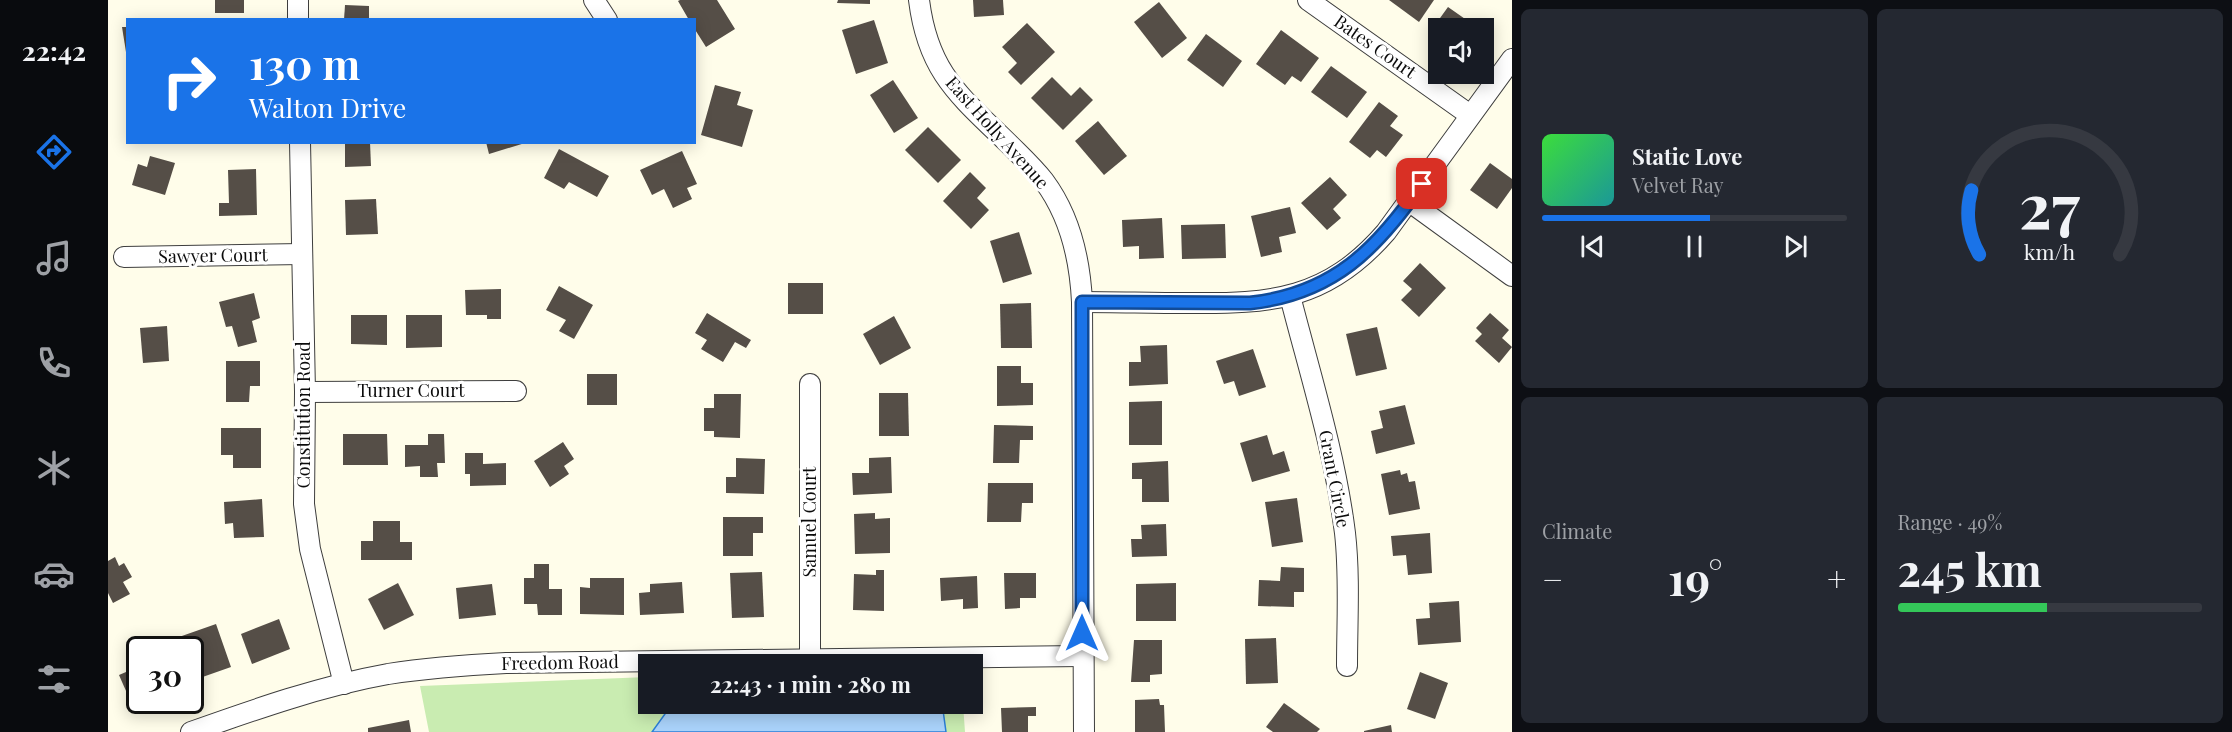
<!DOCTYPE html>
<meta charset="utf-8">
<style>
body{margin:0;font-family:"Playfair Display",serif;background:#242831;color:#f1f3f6;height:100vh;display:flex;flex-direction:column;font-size:22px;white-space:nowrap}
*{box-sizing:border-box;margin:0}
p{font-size:20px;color:#9ea1a6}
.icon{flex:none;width:33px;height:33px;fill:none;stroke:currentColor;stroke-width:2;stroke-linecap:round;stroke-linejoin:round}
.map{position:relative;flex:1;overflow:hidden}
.details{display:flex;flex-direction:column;gap:9px;padding:9px;background:#0d0f14;width:720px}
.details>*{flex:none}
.hud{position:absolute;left:18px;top:18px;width:570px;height:126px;border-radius:0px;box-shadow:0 3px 15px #0003;background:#1a73e8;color:#fff;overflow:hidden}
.fabs{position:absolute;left:1320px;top:18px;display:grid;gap:12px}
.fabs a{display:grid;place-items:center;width:66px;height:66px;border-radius:0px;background:#171b24;box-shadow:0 3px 15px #0003;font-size:30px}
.speed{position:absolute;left:18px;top:636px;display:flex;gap:12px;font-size:30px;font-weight:700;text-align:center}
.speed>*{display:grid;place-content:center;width:78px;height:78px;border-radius:50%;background:#171b24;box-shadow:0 3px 15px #0003;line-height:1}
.speed .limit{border:3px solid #111;border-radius:9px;background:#fff;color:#111}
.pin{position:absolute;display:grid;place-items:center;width:51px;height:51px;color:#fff;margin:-26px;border-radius:12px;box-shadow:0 3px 9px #0006}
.me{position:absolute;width:66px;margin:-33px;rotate:0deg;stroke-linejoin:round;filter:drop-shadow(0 0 4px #0008)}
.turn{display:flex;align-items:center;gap:21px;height:126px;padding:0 24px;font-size:27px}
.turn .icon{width:78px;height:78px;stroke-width:2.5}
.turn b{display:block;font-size:42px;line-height:51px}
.big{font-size:45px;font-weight:700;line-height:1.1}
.details .tile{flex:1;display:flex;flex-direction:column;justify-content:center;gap:9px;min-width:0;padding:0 21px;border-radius:9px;background:#242831}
.details .dial{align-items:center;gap:0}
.dial svg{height:156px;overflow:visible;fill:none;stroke:#363941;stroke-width:7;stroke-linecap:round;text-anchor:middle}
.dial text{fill:#f1f3f6;stroke:none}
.song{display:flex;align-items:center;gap:18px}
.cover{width:72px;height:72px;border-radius:9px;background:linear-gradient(135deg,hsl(120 70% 55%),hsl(180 70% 35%))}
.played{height:6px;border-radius:3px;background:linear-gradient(90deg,#1a73e8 55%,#363941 55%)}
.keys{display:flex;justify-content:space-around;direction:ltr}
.heat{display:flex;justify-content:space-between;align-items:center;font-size:33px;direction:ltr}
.charge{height:9px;border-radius:4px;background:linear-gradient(90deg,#34c759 49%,#363941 0)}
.details .tiles{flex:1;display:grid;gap:9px;grid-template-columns:repeat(2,1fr)}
.trip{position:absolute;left:530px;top:654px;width:345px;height:60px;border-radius:0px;background:#171b24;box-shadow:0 3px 15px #0003;font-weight:700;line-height:60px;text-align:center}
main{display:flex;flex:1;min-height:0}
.dock{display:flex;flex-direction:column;width:108px;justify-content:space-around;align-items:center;background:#090b0e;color:#9ea1a6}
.dock .icon{width:42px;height:42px}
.dock .on{color:#1a73e8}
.dock b{font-size:27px;color:#f1f3f6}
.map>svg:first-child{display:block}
</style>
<main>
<nav class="dock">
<b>22:42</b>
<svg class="icon on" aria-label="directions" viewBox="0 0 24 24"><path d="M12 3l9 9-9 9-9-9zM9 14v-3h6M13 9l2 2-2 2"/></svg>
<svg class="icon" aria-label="music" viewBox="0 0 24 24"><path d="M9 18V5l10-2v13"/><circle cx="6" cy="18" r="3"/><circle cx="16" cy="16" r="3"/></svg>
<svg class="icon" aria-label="phone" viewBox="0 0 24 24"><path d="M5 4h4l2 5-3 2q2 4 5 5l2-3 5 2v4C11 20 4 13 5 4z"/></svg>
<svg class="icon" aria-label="climate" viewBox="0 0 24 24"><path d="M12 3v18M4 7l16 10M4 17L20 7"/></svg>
<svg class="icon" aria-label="car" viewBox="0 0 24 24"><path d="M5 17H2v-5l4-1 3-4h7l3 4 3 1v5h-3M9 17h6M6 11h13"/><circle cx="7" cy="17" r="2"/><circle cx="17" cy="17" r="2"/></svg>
<svg class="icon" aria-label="filters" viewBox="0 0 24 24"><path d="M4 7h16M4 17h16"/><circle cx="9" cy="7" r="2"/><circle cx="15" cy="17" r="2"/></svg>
</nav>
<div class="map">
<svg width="1404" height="732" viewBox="0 0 1404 732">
<rect width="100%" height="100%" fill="#fffdea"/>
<path fill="#c9ecb1" d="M 540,677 L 540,704 L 855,704 L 857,732 L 321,732 L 312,686 Z"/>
<path fill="#aad3fb" stroke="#2b7fd8" stroke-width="1.5" d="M 585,704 L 824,704 L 835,710 L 838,732 L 544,732 L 562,707 Z"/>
<g fill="#554e47">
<rect x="107" y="0" width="29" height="13"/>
<path d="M 572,0 L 609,0 L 627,29 L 598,47 L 586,28 L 586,20 L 581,20 L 570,1 Z"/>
<path d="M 730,0 L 762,0 L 762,4 L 729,3 Z"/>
<path d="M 865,0 L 895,0 L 896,15 L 866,17 Z"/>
<path d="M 1281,0 L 1326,0 L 1311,22 Z"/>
<path d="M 1051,2 L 1079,38 L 1054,58 L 1026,22 Z"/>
<path d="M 237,5 L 261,6 L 261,20 L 236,20 Z"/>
<path d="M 1340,7 L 1370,28 L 1330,28 L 1330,38 L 1322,32 Z"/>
<path d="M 766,20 L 780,63 L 748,74 L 734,30 Z"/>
<path d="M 919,23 L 947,52 L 913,85 L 900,72 L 909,63 L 894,47 Z"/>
<path d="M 14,27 L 20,27 L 20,52 L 18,52 Z"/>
<path d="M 1173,30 L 1211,58 L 1193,82 L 1184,76 L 1177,85 L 1148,64 Z"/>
<path d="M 1098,34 L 1134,61 L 1115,87 L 1079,60 Z"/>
<path d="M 1223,66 L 1259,92 L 1239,118 L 1203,92 Z"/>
<path d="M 944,77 L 963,96 L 972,87 L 985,100 L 955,130 L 923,98 Z"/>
<path d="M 785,80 L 810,118 L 786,133 L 762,95 Z"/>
<path d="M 607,85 L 633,92 L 629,105 L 645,110 L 634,147 L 593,135 Z"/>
<path d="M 1271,102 L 1290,116 L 1282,126 L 1295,135 L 1278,157 L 1269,150 L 1262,158 L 1241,142 Z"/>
<path d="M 990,121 L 1019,156 L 996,175 L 967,141 Z"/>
<path d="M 820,127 L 853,160 L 830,183 L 797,150 Z"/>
<path d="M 237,142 L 262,142 L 263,166 L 237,167 Z"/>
<path d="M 378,142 L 417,142 L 417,143 L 381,154 Z"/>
<path d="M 451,149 L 501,176 L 489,197 L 461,182 L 456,189 L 436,178 Z"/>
<path d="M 574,151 L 589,184 L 579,188 L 584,199 L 565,208 L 556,189 L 544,195 L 532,170 Z"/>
<path d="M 42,156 L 67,163 L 57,195 L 24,185 L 30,164 L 39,167 Z"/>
<path d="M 1382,163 L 1404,179 L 1404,188 L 1389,209 L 1362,190 Z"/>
<path d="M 148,169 L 149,215 L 111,216 L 111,203 L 121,203 L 120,170 Z"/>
<path d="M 862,172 L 878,188 L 869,198 L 881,210 L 863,229 L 835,201 Z"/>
<path d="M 1222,177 L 1239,195 L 1225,209 L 1233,218 L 1219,230 L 1193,203 Z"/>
<path d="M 268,199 L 270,234 L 238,235 L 237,200 Z"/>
<path d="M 1182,207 L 1188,233 L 1171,237 L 1174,252 L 1153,257 L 1143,216 Z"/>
<path d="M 1054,218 L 1056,258 L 1031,259 L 1031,246 L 1015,247 L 1014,220 Z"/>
<path d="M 1117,224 L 1118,258 L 1074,259 L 1073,225 Z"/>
<path d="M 911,232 L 924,274 L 895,283 L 882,241 Z"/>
<path d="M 1312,263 L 1338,288 L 1311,317 L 1293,300 L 1304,289 L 1295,281 Z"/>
<rect x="680" y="283" width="35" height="31"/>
<path d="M 451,286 L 485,305 L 466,339 L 451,331 L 458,320 L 438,310 Z"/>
<path d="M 393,289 L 393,319 L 379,319 L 379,315 L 358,315 L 357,290 Z"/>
<path d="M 146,293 L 152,318 L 144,321 L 149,342 L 130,347 L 124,326 L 118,327 L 111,302 Z"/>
<path d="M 923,303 L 924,348 L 893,348 L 892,304 Z"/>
<path d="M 599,313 L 643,340 L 638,348 L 627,342 L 615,362 L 593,349 L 599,340 L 587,333 Z"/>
<path d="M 1382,313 L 1401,330 L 1394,338 L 1404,347 L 1391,363 L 1367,341 L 1374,334 L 1368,328 Z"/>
<path d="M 243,315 L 279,315 L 279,345 L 243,344 Z"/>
<path d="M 298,315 L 334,315 L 334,347 L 298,348 Z"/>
<path d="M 786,316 L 803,348 L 772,365 L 755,334 Z"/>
<path d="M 59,326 L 61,361 L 35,363 L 32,328 Z"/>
<path d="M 1269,327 L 1279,369 L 1248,376 L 1238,334 Z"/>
<path d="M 1059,345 L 1060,384 L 1021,386 L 1021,362 L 1033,362 L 1032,346 Z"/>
<path d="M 1145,349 L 1158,387 L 1131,396 L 1126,381 L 1116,384 L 1108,361 Z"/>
<path d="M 118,361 L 152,361 L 152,386 L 142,386 L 141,402 L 118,402 Z"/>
<path d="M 889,366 L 913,366 L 913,383 L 925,383 L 925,405 L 889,406 Z"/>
<rect x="479" y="374" width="30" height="31"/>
<path d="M 771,393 L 800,393 L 801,436 L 771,436 Z"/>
<path d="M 606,394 L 633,394 L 632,438 L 606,437 L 606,431 L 596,431 L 596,408 L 606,408 Z"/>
<path d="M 1054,401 L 1054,445 L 1021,445 L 1021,402 Z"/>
<path d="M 1297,405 L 1307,444 L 1268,454 L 1263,431 L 1275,428 L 1271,411 Z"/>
<path d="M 886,425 L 925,426 L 925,440 L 912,440 L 911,463 L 885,463 Z"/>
<path d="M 113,428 L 153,428 L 153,468 L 125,468 L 125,455 L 113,455 Z"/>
<path d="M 235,434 L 279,434 L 280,465 L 235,465 Z"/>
<path d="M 320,434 L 336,434 L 337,463 L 329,463 L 330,477 L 312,477 L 312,466 L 297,467 L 297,445 L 320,445 Z"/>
<path d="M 1159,435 L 1165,455 L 1176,451 L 1182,471 L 1144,482 L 1132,443 Z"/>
<path d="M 455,442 L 466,459 L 456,466 L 461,474 L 442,487 L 426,461 Z"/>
<path d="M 357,453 L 375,453 L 375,464 L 398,463 L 398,485 L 362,486 L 362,474 L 357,474 Z"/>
<path d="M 783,457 L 784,493 L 745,495 L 744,473 L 761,473 L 761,458 Z"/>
<path d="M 628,458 L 657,459 L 656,494 L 618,493 L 618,477 L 628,477 Z"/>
<path d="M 1060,461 L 1061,502 L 1034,502 L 1034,479 L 1024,479 L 1024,463 Z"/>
<path d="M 1292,470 L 1293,475 L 1299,473 L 1301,482 L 1307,481 L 1312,509 L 1281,515 L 1273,474 Z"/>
<path d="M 880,483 L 925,483 L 925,503 L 914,503 L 913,522 L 879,522 Z"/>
<path d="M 1189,498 L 1195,542 L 1164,547 L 1157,502 Z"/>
<path d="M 154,499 L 156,537 L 126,538 L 125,523 L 117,524 L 116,502 Z"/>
<path d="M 767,513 L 767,519 L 782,518 L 782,553 L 747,554 L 746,514 Z"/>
<path d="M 615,517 L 655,517 L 655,533 L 645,533 L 645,556 L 615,556 Z"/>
<path d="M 265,521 L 292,521 L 292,542 L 304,542 L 304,560 L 253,560 L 253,541 L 265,541 Z"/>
<path d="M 1058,524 L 1059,556 L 1024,557 L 1023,539 L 1034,539 L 1033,525 Z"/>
<path d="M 1322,533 L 1324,573 L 1300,575 L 1298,555 L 1285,556 L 1283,536 Z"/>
<path d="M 7,557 L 11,566 L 16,563 L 24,577 L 15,582 L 22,594 L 5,603 L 0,593 L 0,561 Z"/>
<path d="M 426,564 L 441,564 L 441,589 L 454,589 L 454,615 L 430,615 L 429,604 L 416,604 L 416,578 L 426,578 Z"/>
<path d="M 1173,567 L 1196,568 L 1196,592 L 1186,592 L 1186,607 L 1150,606 L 1151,580 L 1172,581 Z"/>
<path d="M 768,570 L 776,570 L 776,611 L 745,610 L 746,574 L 768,575 Z"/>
<path d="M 654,572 L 656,617 L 624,618 L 622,573 Z"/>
<path d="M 896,573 L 928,573 L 928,598 L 912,598 L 912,608 L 897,609 Z"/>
<path d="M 869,576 L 870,608 L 855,609 L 855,599 L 833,601 L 832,578 Z"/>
<path d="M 482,578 L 516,578 L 516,615 L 472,614 L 472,587 L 482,588 Z"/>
<path d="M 574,582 L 576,613 L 532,615 L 531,593 L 542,592 L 542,584 Z"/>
<path d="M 290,583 L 306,615 L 276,630 L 260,599 Z"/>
<path d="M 1068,583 L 1068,621 L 1028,621 L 1028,584 Z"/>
<path d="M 384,584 L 388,615 L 351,619 L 348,588 Z"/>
<path d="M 1351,601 L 1353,642 L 1310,645 L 1308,619 L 1322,618 L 1321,603 Z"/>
<path d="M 171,619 L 182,649 L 144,664 L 133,634 Z"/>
<path d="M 108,624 L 123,667 L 86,680 L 82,669 L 82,650 L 76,650 L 71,637 Z"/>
<path d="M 1168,638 L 1170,683 L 1138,684 L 1137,639 Z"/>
<path d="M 1026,640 L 1054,640 L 1054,674 L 1042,675 L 1042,682 L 1023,682 Z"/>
<path d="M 50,642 L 53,650 L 34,650 Z"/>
<path d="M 32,666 L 32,696 L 22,700 L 11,675 Z"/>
<path d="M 1312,672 L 1340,683 L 1327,719 L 1299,709 Z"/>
<path d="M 1051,699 L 1052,705 L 1056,705 L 1057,732 L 1027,732 L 1027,700 Z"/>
<path d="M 1176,703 L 1212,729 L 1209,732 L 1165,732 L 1158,727 Z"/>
<path d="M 928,707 L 928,716 L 920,716 L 920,732 L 894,732 L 893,708 Z"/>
<path d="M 301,720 L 303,732 L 260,732 L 260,728 Z"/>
<path d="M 1283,725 L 1284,732 L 1256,732 L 1256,731 Z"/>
</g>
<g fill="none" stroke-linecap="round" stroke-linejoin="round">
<g stroke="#3e3e3e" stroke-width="22">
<g id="street">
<path d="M 190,0 L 190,20"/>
<path d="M 486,0 L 499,20"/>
<path d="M 811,0 C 820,73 852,96 901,144 C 913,156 925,167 936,181 C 962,216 972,259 974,302 L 976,732"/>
<path d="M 1200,0 L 1362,115"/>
<path d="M 192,142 L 197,392 L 196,504 L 202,549 L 236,684"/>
<path d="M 1302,202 L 1404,276"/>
<path d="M 16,257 L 194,254"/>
<path d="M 1182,296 C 1202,374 1227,453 1237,533 C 1242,577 1239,622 1239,666"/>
<path d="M 974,302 C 1009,302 1044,303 1079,303 C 1164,304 1219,300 1278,232 L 1404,59"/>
<path d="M 702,384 L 702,660"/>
<path d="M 197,392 L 408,391"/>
<path d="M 83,732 C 148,709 213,686 280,674 C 319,668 359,665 398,663 L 974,656"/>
</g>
</g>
<use href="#street" stroke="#fff" stroke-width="20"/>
</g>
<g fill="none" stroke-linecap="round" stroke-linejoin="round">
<g stroke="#114b97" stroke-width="15">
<path id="route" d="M 974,633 L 974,302 L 1142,303 C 1225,294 1269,249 1314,184"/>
</g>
<use href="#route" stroke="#1a73e8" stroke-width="10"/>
</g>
<g text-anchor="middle" stroke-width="6" stroke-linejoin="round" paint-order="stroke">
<g font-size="18" fill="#0b0b0b" stroke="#fff">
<text transform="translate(1267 47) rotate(35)" y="6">Bates Court</text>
<text transform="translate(889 133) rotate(48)" y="6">East Holly Avenue</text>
<text transform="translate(105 256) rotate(-1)" y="6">Sawyer Court</text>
<text x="303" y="397">Turner Court</text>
<text transform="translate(196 415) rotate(-90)" y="6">Constitution Road</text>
<text transform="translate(1226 479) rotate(79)" y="6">Grant Circle</text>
<text transform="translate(702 522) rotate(-90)" y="6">Samuel Court</text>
<text transform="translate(452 663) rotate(-1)" y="6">Freedom Road</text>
</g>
</g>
</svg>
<div class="fabs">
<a><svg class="icon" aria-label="sound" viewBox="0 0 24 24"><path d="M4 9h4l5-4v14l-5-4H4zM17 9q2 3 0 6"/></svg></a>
</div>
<div class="speed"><div class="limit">30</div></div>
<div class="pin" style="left:1314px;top:184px;background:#d93025"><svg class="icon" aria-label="arrive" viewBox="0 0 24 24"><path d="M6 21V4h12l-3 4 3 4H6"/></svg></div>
<svg class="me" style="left:974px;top:633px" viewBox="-20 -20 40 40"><path d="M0-17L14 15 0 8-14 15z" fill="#1a73e8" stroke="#fff" stroke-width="4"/></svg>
<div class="trip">22:43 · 1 min · 280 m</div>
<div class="hud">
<div class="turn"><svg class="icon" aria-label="right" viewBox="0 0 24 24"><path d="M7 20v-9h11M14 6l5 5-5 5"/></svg><div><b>130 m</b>Walton Drive</div></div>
</div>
</div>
<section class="details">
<div class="tiles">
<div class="tile">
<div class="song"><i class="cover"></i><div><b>Static Love</b><p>Velvet Ray</p></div></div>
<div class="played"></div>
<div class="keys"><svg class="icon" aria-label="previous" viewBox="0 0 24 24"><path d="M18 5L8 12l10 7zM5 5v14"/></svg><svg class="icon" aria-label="pause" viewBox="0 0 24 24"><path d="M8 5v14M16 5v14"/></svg><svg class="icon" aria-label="next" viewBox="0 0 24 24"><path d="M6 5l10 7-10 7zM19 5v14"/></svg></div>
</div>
<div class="tile dial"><svg viewBox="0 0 100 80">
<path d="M14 69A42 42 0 1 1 86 69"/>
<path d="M14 69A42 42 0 0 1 10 36" stroke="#1a73e8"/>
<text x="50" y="56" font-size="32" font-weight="700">27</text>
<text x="50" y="72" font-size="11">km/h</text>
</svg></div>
<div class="tile"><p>Climate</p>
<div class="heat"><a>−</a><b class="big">19°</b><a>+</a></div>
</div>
<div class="tile"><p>Range · 49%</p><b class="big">245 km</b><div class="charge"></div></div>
</div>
</section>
</main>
